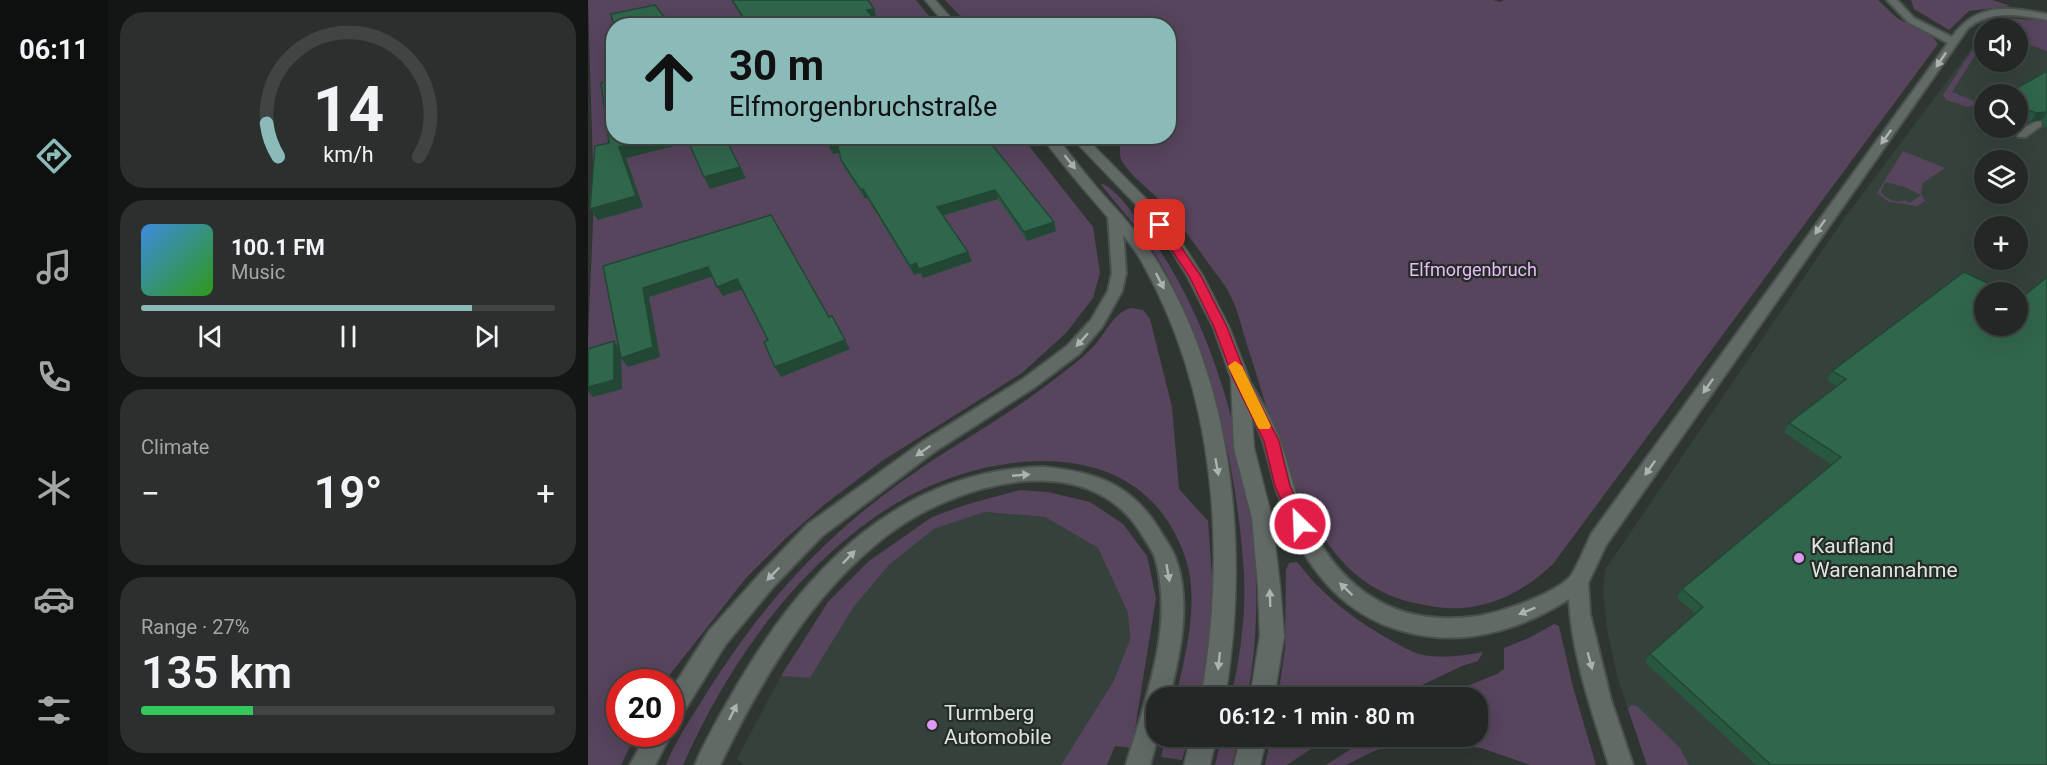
<!DOCTYPE html>
<meta charset="utf-8">
<style>
body{margin:0;font-family:Roboto,sans-serif;background:#2b302e;color:#f1f3f6;height:100vh;display:flex;flex-direction:column;font-size:22px;white-space:nowrap}
*{box-sizing:border-box;margin:0}
p{font-size:20px;color:#a3a6a7}
.icon{flex:none;width:33px;height:33px;fill:none;stroke:currentColor;stroke-width:2;stroke-linecap:round;stroke-linejoin:round}
.map{position:relative;flex:1;overflow:hidden}
.drawer{display:flex;flex-direction:column;gap:12px;padding:12px;background:#131615;width:480px}
.drawer>*{flex:none}
.top-card{position:absolute;left:18px;top:18px;width:570px;height:126px;border-radius:24px;box-shadow:0 6px 24px #0002,0 0 0 2px #404443;background:#8bbbb9;color:#111;overflow:hidden}
.tools{position:absolute;left:1386px;top:18px;display:grid;gap:12px}
.tools a{display:grid;place-items:center;width:54px;height:54px;border-radius:50%;background:#232826;box-shadow:0 6px 24px #0002,0 0 0 2px #404443;font-size:30px}
.speed{position:absolute;left:18px;top:669px;display:flex;gap:12px;font-size:30px;font-weight:700;text-align:center}
.speed>*{display:grid;place-content:center;width:78px;height:78px;border-radius:50%;background:#232826;box-shadow:0 6px 24px #0002,0 0 0 2px #404443;line-height:1}
.speed .limit{border:9px solid #d22;background:#fff;color:#111}
.pin{position:absolute;display:grid;place-items:center;width:51px;height:51px;color:#fff;margin:-26px;border-radius:12px;box-shadow:0 3px 9px #0006}
.me{position:absolute;width:66px;margin:-33px;rotate:336deg;stroke-linejoin:round;filter:drop-shadow(0 0 4px #0008)}
.turn{display:flex;align-items:center;gap:21px;height:126px;padding:0 24px;font-size:27px}
.turn .icon{width:78px;height:78px;stroke-width:2.5}
.turn b{display:block;font-size:42px;line-height:51px}
.big{font-size:45px;font-weight:600;line-height:1.1}
.drawer .widget{flex:1;display:flex;flex-direction:column;justify-content:center;gap:9px;min-width:0;padding:0 21px;border-radius:24px;background:#2b302e}
.drawer .dial{align-items:center;gap:0}
.dial svg{height:156px;overflow:visible;fill:none;stroke:#404443;stroke-width:7;stroke-linecap:round;text-anchor:middle}
.dial text{fill:#f1f3f6;stroke:none}
.song{display:flex;align-items:center;gap:18px}
.cover{width:72px;height:72px;border-radius:9px;background:linear-gradient(135deg,hsl(210 70% 55%),hsl(110 70% 35%))}
.played{height:6px;border-radius:3px;background:linear-gradient(90deg,#8bbbb9 80%,#404443 80%)}
.keys{display:flex;justify-content:space-around;direction:ltr}
.heat{display:flex;justify-content:space-between;align-items:center;font-size:33px;direction:ltr}
.charge{height:9px;border-radius:4px;background:linear-gradient(90deg,#34c759 27%,#404443 0)}
.trip{position:absolute;left:558px;top:687px;width:342px;height:60px;border-radius:24px;background:#232826;box-shadow:0 6px 24px #0002,0 0 0 2px #404443;font-weight:600;line-height:60px;text-align:center}
main{display:flex;flex:1;min-height:0}
.menu{display:flex;flex-direction:column;width:108px;justify-content:space-around;align-items:center;background:#0e100f;color:#a3a6a7}
.menu .icon{width:42px;height:42px}
.menu .active{color:#8bbbb9}
.menu b{font-size:27px;color:#f1f3f6}
.map>svg:first-child{display:block}
</style>
<main>
<nav class="menu">
<b>06:11</b>
<svg class="icon active" aria-label="directions" viewBox="0 0 24 24"><path d="M12 3l9 9-9 9-9-9zM9 14v-3h6M13 9l2 2-2 2"/></svg>
<svg class="icon" aria-label="music" viewBox="0 0 24 24"><path d="M9 18V5l10-2v13"/><circle cx="6" cy="18" r="3"/><circle cx="16" cy="16" r="3"/></svg>
<svg class="icon" aria-label="phone" viewBox="0 0 24 24"><path d="M5 4h4l2 5-3 2q2 4 5 5l2-3 5 2v4C11 20 4 13 5 4z"/></svg>
<svg class="icon" aria-label="climate" viewBox="0 0 24 24"><path d="M12 3v18M4 7l16 10M4 17L20 7"/></svg>
<svg class="icon" aria-label="car" viewBox="0 0 24 24"><path d="M5 17H2v-5l4-1 3-4h7l3 4 3 1v5h-3M9 17h6M6 11h13"/><circle cx="7" cy="17" r="2"/><circle cx="17" cy="17" r="2"/></svg>
<svg class="icon" aria-label="filters" viewBox="0 0 24 24"><path d="M4 7h16M4 17h16"/><circle cx="9" cy="7" r="2"/><circle cx="15" cy="17" r="2"/></svg>
</nav>
<section class="drawer">
<div class="widget dial"><svg viewBox="0 0 100 80">
<path d="M14 69A42 42 0 1 1 86 69"/>
<path d="M14 69A42 42 0 0 1 8 52" stroke="#8bbbb9"/>
<text x="50" y="56" font-size="32" font-weight="700">14</text>
<text x="50" y="72" font-size="11">km/h</text>
</svg></div>
<div class="widget">
<div class="song"><i class="cover"></i><div><b>100.1 FM</b><p>Music</p></div></div>
<div class="played"></div>
<div class="keys"><svg class="icon" aria-label="previous" viewBox="0 0 24 24"><path d="M18 5L8 12l10 7zM5 5v14"/></svg><svg class="icon" aria-label="pause" viewBox="0 0 24 24"><path d="M8 5v14M16 5v14"/></svg><svg class="icon" aria-label="next" viewBox="0 0 24 24"><path d="M6 5l10 7-10 7zM19 5v14"/></svg></div>
</div>
<div class="widget"><p>Climate</p>
<div class="heat"><a>−</a><b class="big">19°</b><a>+</a></div>
</div>
<div class="widget"><p>Range · 27%</p><b class="big">135 km</b><div class="charge"></div></div>
</section>
<div class="map">
<svg width="1459" height="765" viewBox="0 0 1459 765">
<rect width="100%" height="100%" fill="#2f3632"/>
<g fill="#35423b" fill-rule="evenodd">
<path d="M 1418,18 L 1459,21 L 1459,765 L 1059,765 L 1030,680 L 1019,628 L 1015,592 L 1017,570 L 1253,223 L 1396,32 L 1396,62 L 1430,62 L 1430,28 L 1399,28 L 1404,22 ZM 1396,94 L 1430,94 L 1430,128 L 1396,128 ZM 1396,160 L 1430,160 L 1430,194 L 1396,194 ZM 1396,226 L 1430,226 L 1430,260 L 1396,260 ZM 1396,292 L 1430,292 L 1430,326 L 1396,326 Z"/>
<path d="M 397,512 L 457,517 L 510,548 L 540,613 L 542,640 L 525,682 L 473,765 L 156,765 L 149,759 L 193,676 L 222,678 L 265,608 L 301,565 L 346,529 Z"/>
</g>
<g fill="#57445d" fill-rule="evenodd">
<path d="M 0,0 L 328,0 L 348,25 L 26,26 L 26,136 L 434,137 L 505,227 L 512,273 L 505,298 L 478,333 L 434,373 L 294,461 L 237,504 L 197,539 L 158,578 L 76,682 L 32,682 L 32,734 L 48,734 L 33,765 L 0,765 L 0,340 L 6,199 Z"/>
<path d="M 357,0 L 905,0 L 912,2 L 916,0 L 1290,0 L 1309,18 L 1345,37 L 1350,44 L 965,564 C 931,596 890,615 842,606 C 824,603 807,599 791,590 C 718,553 686,430 663,357 C 656,338 652,315 643,297 C 639,286 629,276 623,267 C 606,243 590,220 570,199 C 559,187 544,177 535,163 C 531,157 532,153 532,146 L 522,137 L 580,136 L 580,26 L 381,25 Z"/>
<path d="M 1323,0 L 1404,0 L 1423,6 L 1381,11 L 1361,30 L 1326,9 Z"/>
<path d="M 1418,18 L 1459,21 L 1459,51 L 1430,41 L 1430,28 L 1399,28 L 1404,22 Z"/>
<path d="M 1396,32 L 1396,41 L 1364,92 L 1392,103 L 1380,107 L 1358,100 L 1355,95 Z"/>
<path d="M 1315,151 L 1357,168 L 1335,183 L 1333,193 L 1337,201 L 1329,206 L 1301,202 L 1289,193 ZM 1297,182 L 1317,187 L 1333,195 L 1322,203 L 1317,200 C 1308,204 1298,199 1293,192 Z"/>
<path d="M 515,184 C 530,191 544,213 555,227 C 644,340 689,556 659,697 L 643,697 C 652,658 658,616 656,575 C 650,476 627,370 582,281 C 565,245 538,215 513,185 Z"/>
<path d="M 543,308 L 555,310 L 562,319 L 584,407 L 591,489 L 620,521 L 626,606 L 612,697 L 588,697 C 596,661 606,623 603,586 C 602,567 594,546 585,530 C 529,429 384,455 302,507 C 208,567 139,665 95,765 L 78,765 C 88,739 104,717 118,694 C 172,608 230,542 313,482 C 363,446 417,418 464,381 C 477,371 491,361 503,349 C 516,337 525,312 543,308 Z"/>
<path d="M 432,490 L 460,492 L 502,502 L 535,524 L 559,556 L 568,598 L 544,748 L 527,746 L 519,765 L 473,765 L 525,682 L 542,640 L 540,613 L 510,548 L 457,517 L 397,512 L 346,529 L 301,565 L 265,608 L 222,678 L 193,676 L 240,602 L 281,561 L 344,517 L 380,504 Z"/>
<path d="M 709,562 C 736,596 760,615 797,637 C 808,643 819,650 831,654 C 852,659 874,656 895,652 L 890,661 L 874,666 L 809,697 L 690,697 L 697,649 L 698,570 L 701,563 Z"/>
<path d="M 966,624 L 971,626 L 985,687 L 1008,765 L 942,765 L 893,748 L 836,741 L 806,744 L 784,752 L 758,765 L 738,765 L 782,737 L 890,736 L 890,698 L 852,697 L 909,674 L 916,669 L 916,648 L 941,638 Z"/>
<path d="M 1044,705 L 1049,706 L 1092,748 L 1101,765 L 1059,765 L 1042,715 L 1040,708 Z"/>
<path d="M 578,737 L 601,737 L 594,760 L 573,757 Z"/>
<path d="M 634,737 L 651,737 L 644,765 L 627,765 Z"/>
<path d="M 683,737 L 683,736 L 741,737 L 699,765 L 677,765 Z"/>
</g>
<g fill="none" stroke-linecap="round" stroke-linejoin="round">
<g stroke="#4b514e" stroke-width="4">
<g id="lane">
<path d="M 1299,0 L 1309,0 L 1326,18 L 1364,37 C 1389,2 1421,7 1459,14 L 1459,20 C 1432,15 1404,9 1380,28 L 1018,545 L 1000,583 L 1002,614 L 1023,700 L 1045,765 L 1021,765 C 1004,711 984,656 981,599 C 939,626 888,643 839,636 C 758,625 714,568 690,494 C 683,474 680,453 672,433 C 665,415 654,398 645,381 L 647,377 L 659,377 C 669,395 681,413 689,433 C 699,457 703,483 713,506 C 746,585 803,629 890,616 C 914,612 964,595 981,578 C 987,573 999,542 1004,533 L 1360,43 L 1320,22 Z"/>
<path d="M 1449,121 L 1453,122 L 1453,126 L 1438,137 L 1430,137 L 1430,131 Z"/>
<path d="M 527,212 L 534,216 L 538,273 L 534,291 L 514,327 L 491,354 L 447,387 L 346,452 L 234,536 L 185,587 L 137,645 L 90,721 L 82,724 L 82,692 L 121,631 L 171,575 L 220,524 L 334,442 L 435,379 L 479,346 L 503,320 L 520,291 L 524,273 L 520,216 Z"/>
<path d="M 455,467 C 507,472 542,483 571,529 C 576,538 583,547 587,557 C 604,600 592,655 581,698 L 568,698 L 570,736 L 562,765 L 538,765 C 557,700 586,629 568,561 C 566,551 558,542 553,533 C 498,444 365,484 298,536 C 222,595 173,680 132,765 L 107,765 C 119,737 135,710 150,684 C 218,568 313,470 455,467 Z"/>
<path d="M 59,734 L 83,734 L 67,765 L 42,765 Z"/>
</g>
</g>
<g stroke="#4b514e" stroke-width="3">
<g id="secondary">
<path d="M 337,0 L 347,0 L 370,26 L 359,26 Z"/>
<path d="M 453,136 L 467,136 C 482,153 495,172 510,189 C 531,213 553,235 570,263 C 647,389 661,555 637,698 L 613,698 C 639,553 628,395 555,264 C 544,243 526,225 511,207 C 491,184 471,160 453,136 Z"/>
<path d="M 482,136 L 496,136 L 565,206 L 592,240 L 615,276 L 641,327 L 661,378 L 666,448 L 684,518 L 692,586 L 696,636 L 686,698 L 662,698 L 672,636 L 670,586 L 664,518 L 646,448 L 643,378 L 625,327 L 599,276 L 578,242 L 555,212 Z"/>
<path d="M 603,736 L 629,736 L 622,765 L 596,765 Z"/>
<path d="M 653,736 L 679,736 L 672,765 L 646,765 Z"/>
</g>
</g>
<use href="#lane" fill="#626a66" fill-rule="evenodd"/>
<use href="#secondary" fill="#626a66" fill-rule="evenodd"/>
</g>
<g fill="#295841">
<path d="M 143,0 L 280,0 L 286,9 L 288,17 L 285,17 L 292,26 L 159,26 Z"/>
<path d="M 1459,71 L 1459,128 L 1455,126 L 1454,120 L 1443,122 L 1430,117 L 1430,94 Z"/>
<path d="M 234,136 L 379,136 L 468,231 L 439,241 L 410,199 L 355,216 L 380,252 L 384,261 L 335,278 L 332,273 L 326,275 L 279,198 L 277,199 L 257,169 L 251,152 L 245,154 Z"/>
<path d="M 1376,272 L 1459,765 L 1168,765 L 1057,662 L 1062,654 L 1108,614 L 1089,598 L 1094,589 L 1244,465 L 1196,432 L 1201,423 L 1249,386 L 1239,380 L 1244,371 Z"/>
</g>
<g fill="#224735">
<path d="M 286,9 L 288,17 L 282,18 L 279,10 Z"/>
<path d="M 1459,111 L 1454,120 L 1443,122 L 1448,113 Z"/>
<path d="M 74,136 L 98,136 L 102,142 L 38,158 L 55,207 L 10,220 L 2,209 L 31,147 Z"/>
<path d="M 136,136 L 158,178 L 122,189 L 116,177 Z"/>
<path d="M 249,143 L 252,152 L 245,154 L 241,145 Z"/>
<path d="M 275,189 L 279,198 L 277,199 L 273,190 Z"/>
<path d="M 407,190 L 410,199 L 352,216 L 349,207 Z"/>
<path d="M 466,222 L 468,231 L 439,241 L 436,232 Z"/>
<path d="M 380,252 L 384,261 L 335,278 L 331,269 Z"/>
<path d="M 328,263 L 332,273 L 326,275 L 322,266 Z"/>
<path d="M 120,267 L 126,276 L 61,297 L 72,357 L 40,367 L 33,358 L 55,288 Z"/>
<path d="M 149,279 L 155,289 L 135,296 L 129,287 Z"/>
<path d="M 257,340 L 262,349 L 193,377 L 187,367 Z"/>
<path d="M 26,341 L 33,351 L 34,389 L 5,397 L 0,392 L 0,387 Z"/>
</g>
<g fill="#30664c" stroke="#224735" stroke-width="1.5">
<path d="M 144,0 L 280,0 L 286,9 L 279,10 L 292,26 L 161,26 Z"/>
<path d="M 67,5 L 83,26 L 26,26 L 23,14 Z"/>
<path d="M 1459,71 L 1459,112 L 1448,113 L 1430,106 L 1430,94 L 1418,94 Z"/>
<path d="M 26,80 L 26,136 L 74,136 L 31,147 L 48,196 L 2,209 L 7,146 L 21,143 L 13,83 Z"/>
<path d="M 98,136 L 136,136 L 152,167 L 116,177 Z"/>
<path d="M 236,136 L 379,136 L 381,138 L 387,136 L 397,136 L 466,222 L 436,232 L 407,190 L 349,207 L 380,252 L 331,269 L 328,263 L 322,266 L 275,189 L 273,190 L 253,160 L 249,143 L 241,145 Z"/>
<path d="M 183,215 L 241,317 L 244,316 L 257,340 L 187,367 L 176,342 L 180,340 L 149,279 L 129,287 L 120,267 L 55,288 L 65,347 L 33,358 L 15,266 Z"/>
<path d="M 1376,272 L 1419,292 L 1396,292 L 1396,326 L 1430,326 L 1430,298 L 1432,299 L 1459,277 L 1459,765 L 1183,765 L 1062,654 L 1115,607 L 1094,589 L 1253,457 L 1201,423 L 1258,379 L 1244,371 Z"/>
<path d="M 26,341 L 26,380 L 0,387 L 0,349 Z"/>
</g>
<defs><path id="oneway-solid" d="M-6-.8H1V-3.2L6.5 0L1 3.2V.8H-6Z" transform="scale(1.5)"/></defs>
<g fill="#adb3b0">
<use href="#oneway-solid" transform="translate(1353 60) rotate(124)"/>
<use href="#oneway-solid" transform="translate(1298 137) rotate(126)"/>
<use href="#oneway-solid" transform="translate(482 162) rotate(52)"/>
<use href="#oneway-solid" transform="translate(1232 227) rotate(125)"/>
<use href="#oneway-solid" transform="translate(572 281) rotate(63)"/>
<use href="#oneway-solid" transform="translate(494 340) rotate(132)"/>
<use href="#oneway-solid" transform="translate(1120 386) rotate(125)"/>
<use href="#oneway-solid" transform="translate(335 451) rotate(145)"/>
<use href="#oneway-solid" transform="translate(629 467) rotate(80)"/>
<use href="#oneway-solid" transform="translate(1062 468) rotate(125)"/>
<use href="#oneway-solid" transform="translate(433 475) rotate(-5)"/>
<use href="#oneway-solid" transform="translate(261 557) rotate(-46)"/>
<use href="#oneway-solid" transform="translate(580 573) rotate(80)"/>
<use href="#oneway-solid" transform="translate(185 574) rotate(134)"/>
<use href="#oneway-solid" transform="translate(758 589) rotate(-136)"/>
<use href="#oneway-solid" transform="translate(682 598) rotate(-92)"/>
<use href="#oneway-solid" transform="translate(939 611) rotate(158)"/>
<use href="#oneway-solid" transform="translate(631 661) rotate(96)"/>
<use href="#oneway-solid" transform="translate(1002 661) rotate(75)"/>
<use href="#oneway-solid" transform="translate(145 712) rotate(-64)"/>
</g>
<path fill="#e11d48" stroke="#92132f" stroke-width="1.5" d="M 572,221 L 576,222 L 613,276 L 639,327 L 659,378 L 691,441 L 702,486 L 720,524 L 717,529 L 712,531 L 706,529 L 704,524 L 687,486 L 676,441 L 645,378 L 626,327 L 601,276 L 567,225 Z"/>
<path fill="#f59e0b" d="M 647,361 L 654,366 L 683,426 L 681,429 L 671,429 L 669,426 L 640,366 Z"/>
<g fill="#dd99f3" stroke="#252c28" stroke-width="2">
<circle cx="1211" cy="558" r="6"/>
<circle cx="344" cy="725" r="6"/>
</g>
<g text-anchor="middle" stroke-width="4.5" stroke-linejoin="round" paint-order="stroke">
<g font-size="18" fill="#ebbafb" stroke="#252c28">
<text x="885" y="276">Elfmorgenbruch</text>
</g>
<g font-size="21" fill="#dfe4e1" stroke="#252c28" text-anchor="start">
<text x="1223" y="553">Kaufland<tspan x="1223" dy="24">Warenannahme</tspan></text>
<text x="356" y="720">Turmberg<tspan x="356" dy="24">Automobile</tspan></text>
</g>
</g>
</svg>
<div class="tools">
<a><svg class="icon" aria-label="sound" viewBox="0 0 24 24"><path d="M4 9h4l5-4v14l-5-4H4zM17 9q2 3 0 6"/></svg></a>
<a><svg class="icon" aria-label="search" viewBox="0 0 24 24"><circle cx="10" cy="10" r="6"/><path d="M15 15l6 6"/></svg></a>
<a><svg class="icon" aria-label="layers" viewBox="0 0 24 24"><path d="M12 4l9 5-9 5-9-5zM3 14l9 5 9-5"/></svg></a>
<a>+</a>
<a>−</a>
</div>
<div class="speed"><div class="limit">20</div></div>
<div class="pin" style="left:572px;top:225px;background:#d93025"><svg class="icon" aria-label="arrive" viewBox="0 0 24 24"><path d="M6 21V4h12l-3 4 3 4H6"/></svg></div>
<svg class="me" style="left:712px;top:524px" viewBox="-20 -20 40 40"><circle r="17" fill="#e11d48" stroke="#fff" stroke-width="3"/><path d="M0-11L8 9 0 5-8 9z" fill="#fff"/></svg>
<div class="trip">06:12 · 1 min · 80 m</div>
<div class="top-card">
<div class="turn"><svg class="icon" aria-label="ahead" viewBox="0 0 24 24"><path d="M12 20V5M6 11l6-6 6 6"/></svg><div><b>30 m</b>Elfmorgenbruchstraße</div></div>
</div>
</div>
</main>
